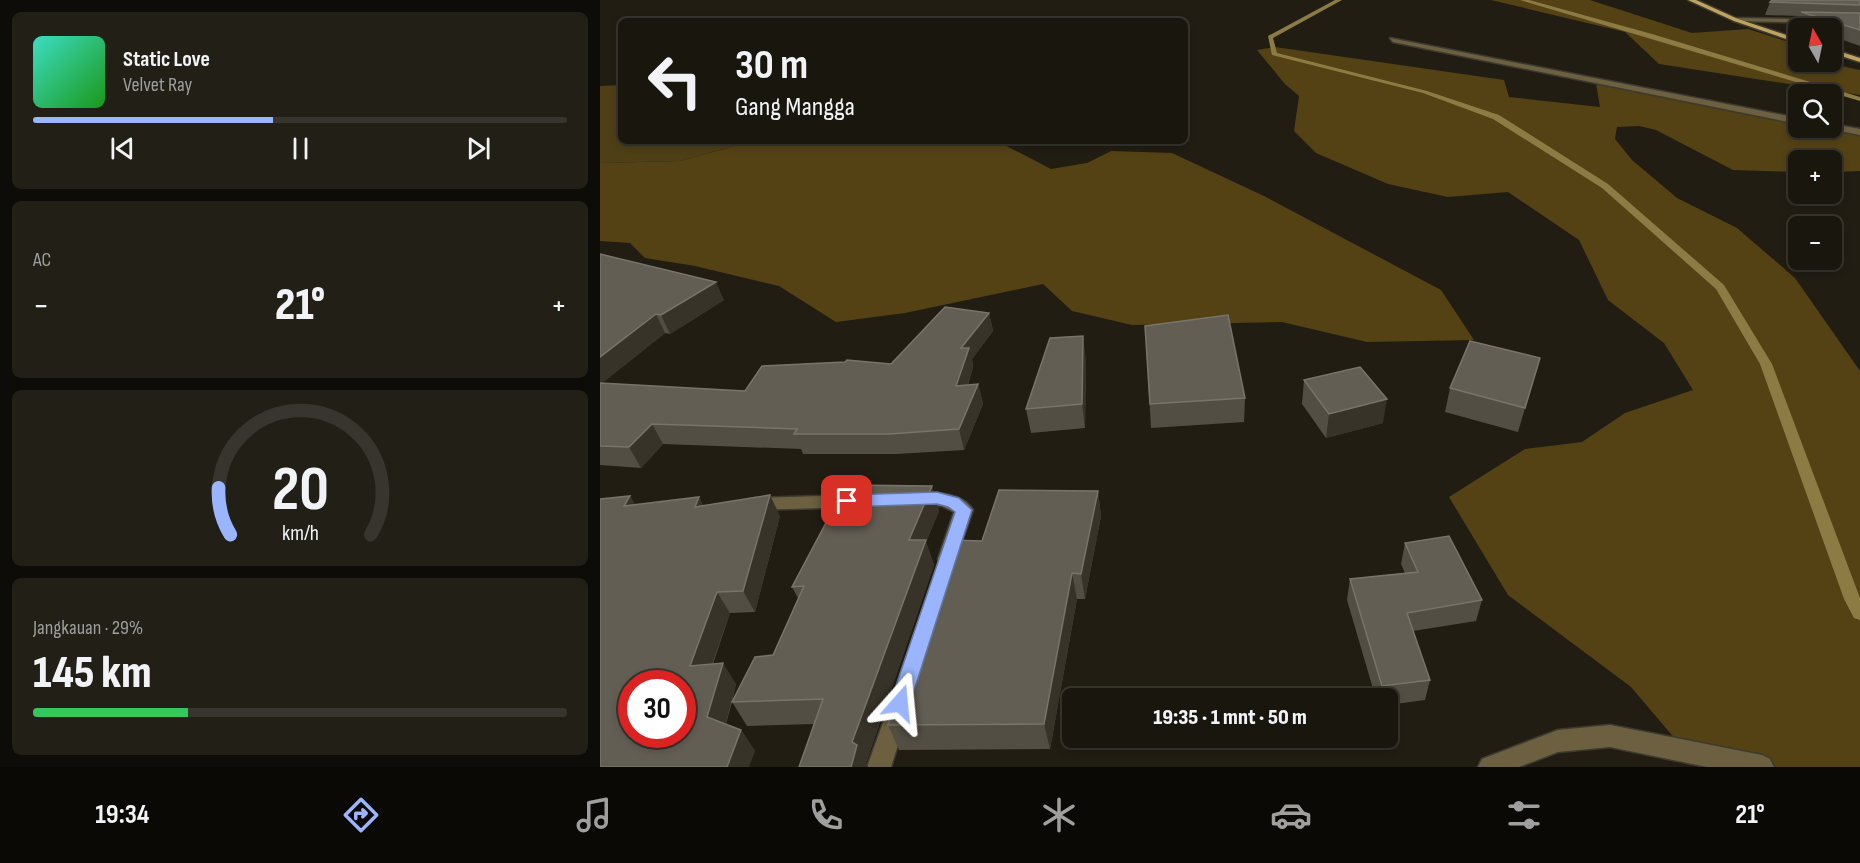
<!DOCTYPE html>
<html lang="id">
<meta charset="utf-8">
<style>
body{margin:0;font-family:"Sofia Sans Condensed",sans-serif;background:#221f17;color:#f1f3f6;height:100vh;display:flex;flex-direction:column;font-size:22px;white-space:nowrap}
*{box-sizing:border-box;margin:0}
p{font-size:20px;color:#9f9f9e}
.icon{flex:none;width:33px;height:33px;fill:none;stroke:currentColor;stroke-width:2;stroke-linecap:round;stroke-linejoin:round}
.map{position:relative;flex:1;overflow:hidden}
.side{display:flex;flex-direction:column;gap:12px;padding:12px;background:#0e0c08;width:600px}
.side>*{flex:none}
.guide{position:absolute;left:18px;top:18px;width:570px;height:126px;border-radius:9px;box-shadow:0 3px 9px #0003,0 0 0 2px #37352e;background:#19160e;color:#f1f3f6;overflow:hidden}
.needle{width:39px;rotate:351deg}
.fabs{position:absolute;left:1188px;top:18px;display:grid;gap:12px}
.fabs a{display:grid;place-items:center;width:54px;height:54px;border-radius:9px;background:#19160e;box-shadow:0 3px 9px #0003,0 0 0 2px #37352e;font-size:30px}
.speed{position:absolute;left:18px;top:670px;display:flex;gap:12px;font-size:30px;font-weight:700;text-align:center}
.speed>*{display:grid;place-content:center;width:78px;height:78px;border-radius:50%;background:#19160e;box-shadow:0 3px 9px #0003,0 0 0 2px #37352e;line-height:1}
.speed .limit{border:9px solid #d22;background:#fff;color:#111}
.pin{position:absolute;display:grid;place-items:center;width:51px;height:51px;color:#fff;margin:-26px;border-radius:12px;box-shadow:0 3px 9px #0006}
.me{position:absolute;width:66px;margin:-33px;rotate:18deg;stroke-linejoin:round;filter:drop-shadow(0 0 4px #0008)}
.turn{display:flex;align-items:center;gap:21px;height:126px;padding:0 18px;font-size:27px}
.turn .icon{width:78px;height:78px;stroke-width:2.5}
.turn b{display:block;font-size:42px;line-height:51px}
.big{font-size:45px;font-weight:800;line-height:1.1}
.side .widget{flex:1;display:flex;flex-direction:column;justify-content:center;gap:9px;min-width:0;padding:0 21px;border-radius:9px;background:#221f17}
.side .dial{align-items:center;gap:0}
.dial svg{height:156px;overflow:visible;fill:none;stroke:#37352e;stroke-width:7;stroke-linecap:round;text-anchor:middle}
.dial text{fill:#f1f3f6;stroke:none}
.song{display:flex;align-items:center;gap:18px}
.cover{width:72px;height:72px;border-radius:9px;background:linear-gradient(135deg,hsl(170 70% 55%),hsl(120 70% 35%))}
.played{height:6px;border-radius:3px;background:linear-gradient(90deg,#9ab5fd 45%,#37352e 45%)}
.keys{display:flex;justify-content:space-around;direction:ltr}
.heat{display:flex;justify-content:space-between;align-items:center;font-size:33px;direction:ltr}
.charge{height:9px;border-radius:4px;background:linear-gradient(90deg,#34c759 29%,#37352e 0)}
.trip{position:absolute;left:462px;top:688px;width:336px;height:60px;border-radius:9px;background:#19160e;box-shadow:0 3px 9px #0003,0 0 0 2px #37352e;font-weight:800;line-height:60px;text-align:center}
.tab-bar{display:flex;height:96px;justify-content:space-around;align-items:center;background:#0a0906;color:#9f9f9e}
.tab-bar .icon{width:42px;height:42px}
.tab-bar .on{color:#9ab5fd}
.tab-bar b{font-size:27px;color:#f1f3f6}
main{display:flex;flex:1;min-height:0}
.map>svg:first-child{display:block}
</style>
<main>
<section class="side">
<div class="widget">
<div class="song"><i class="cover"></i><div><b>Static Love</b><p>Velvet Ray</p></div></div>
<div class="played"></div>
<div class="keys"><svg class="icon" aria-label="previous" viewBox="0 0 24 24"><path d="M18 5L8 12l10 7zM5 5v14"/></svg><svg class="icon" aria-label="pause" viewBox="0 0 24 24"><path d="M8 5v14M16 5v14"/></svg><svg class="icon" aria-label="next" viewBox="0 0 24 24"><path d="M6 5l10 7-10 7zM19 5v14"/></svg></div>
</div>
<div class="widget"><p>AC</p>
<div class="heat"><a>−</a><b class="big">21°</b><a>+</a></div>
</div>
<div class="widget dial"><svg viewBox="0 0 100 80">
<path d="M14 69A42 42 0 1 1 86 69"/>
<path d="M14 69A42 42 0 0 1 8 45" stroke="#9ab5fd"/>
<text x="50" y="56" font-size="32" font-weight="700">20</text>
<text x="50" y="72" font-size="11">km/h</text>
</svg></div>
<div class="widget"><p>Jangkauan · 29%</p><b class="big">145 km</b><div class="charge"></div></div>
</section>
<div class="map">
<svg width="1260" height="767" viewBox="0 0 1260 767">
<rect width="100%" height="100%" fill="#211d13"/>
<path fill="#4e3f17" d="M 21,85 L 21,141 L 152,141 L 80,161 L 0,163 L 0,86 Z"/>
<g fill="#544215">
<path d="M 891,0 L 990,0 L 1092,33 L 1148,29 L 1198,45 L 1194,52 L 1198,54 L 1198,62 L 1222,62 L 1260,70 L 1260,95 L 1059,64 L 1025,32 Z"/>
<path d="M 675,47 L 904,80 L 909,97 L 1000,107 L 996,83 L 1198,121 L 1198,128 L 1232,128 L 1260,132 L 1260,171 L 1232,172 L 1232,160 L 1198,160 L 1198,172 L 1133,170 L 1056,130 L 1039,126 L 1017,127 L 1015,139 L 1032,160 L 1077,198 L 1137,228 L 1195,278 L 1260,371 L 1260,767 L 1099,767 L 1031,687 L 908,595 L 849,497 L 925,449 L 982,442 L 1025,413 L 1093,390 L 1064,343 L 1008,300 L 979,240 L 908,192 L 848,197 L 788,184 L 716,153 L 694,131 L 699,96 L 685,84 L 657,50 Z"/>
<path d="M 152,141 L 397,141 L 451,169 L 487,163 L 511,151 L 572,153 L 664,196 L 841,290 L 874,340 L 767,342 L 682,322 L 532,325 L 472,311 L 443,284 L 305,313 L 236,322 L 179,286 L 95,266 L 45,258 L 30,243 L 0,241 L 0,163 L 80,161 Z"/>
</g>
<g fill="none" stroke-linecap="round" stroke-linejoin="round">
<g fill="#8d7b44" fill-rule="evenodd">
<path d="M 735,0 L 742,0 L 673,38 L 677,53 L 827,91 L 899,115 L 1008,184 L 1124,285 L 1172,364 L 1260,598 L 1260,620 L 1254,618 L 1244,599 L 1160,364 L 1116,289 L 1002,188 L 893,119 L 823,93 L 672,55 L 668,36 Z"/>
<path d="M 920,0 L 929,0 L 1052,34 L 1260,97 L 1260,101 Z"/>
</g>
<g stroke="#3d3a30" stroke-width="3">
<g id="minor">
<path d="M 1136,18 L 1260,20 L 1260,24 L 1134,21 Z"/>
<path d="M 790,38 L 1198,118 L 1198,124 L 793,42 Z"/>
<path d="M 1232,124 L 1260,129 L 1260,135 L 1229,129 Z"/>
<path d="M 316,493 C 334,492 363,492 373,510 L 354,564 L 347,566 L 340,564 L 338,559 L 354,512 L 342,506 L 310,504 L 307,499 L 310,494 Z"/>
<path d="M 256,495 L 262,496 L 265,501 L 262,506 L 256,507 L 155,510 L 149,509 L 146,504 L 149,499 L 155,498 Z"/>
<path d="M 297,703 L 305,706 L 308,713 L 291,767 L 267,767 L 289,706 Z"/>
<path d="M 1010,725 L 1162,755 L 1170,759 L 1174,767 L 1107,767 L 1010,747 L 958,752 L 919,767 L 878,767 L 882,759 L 958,730 Z"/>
</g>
</g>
<g stroke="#3d3a30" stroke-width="3">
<g id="major">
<path d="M 1088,0 L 1096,0 L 1138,19 L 1198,39 L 1198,43 L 1134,21 Z"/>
<path d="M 1232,49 L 1260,58 L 1260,62 L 1232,53 Z"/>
</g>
</g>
<use href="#minor" fill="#6d6040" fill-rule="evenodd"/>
<use href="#major" fill="#bfa35f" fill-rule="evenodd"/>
</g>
<g fill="#534e43">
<path d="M 1260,0 L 1260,46 L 1232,36 L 1232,28 L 1208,28 L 1196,25 L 1200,16 L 1165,15 L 1170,2 Z"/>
<path d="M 0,254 L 124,300 L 70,334 L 65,333 L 2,383 L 145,391 L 291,364 L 389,313 L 393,331 L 372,359 L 373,367 L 368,385 L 378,384 L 383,404 L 364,450 L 296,454 L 203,454 L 201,449 L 63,444 L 41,468 L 0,465 Z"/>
<path d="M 545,326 L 645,398 L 644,422 L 551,428 Z"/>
<path d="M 486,360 L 485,428 L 431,433 L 426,409 Z"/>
<path d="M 704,380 L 783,423 L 726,438 L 702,404 Z"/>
<path d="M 933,381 L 918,432 L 845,412 L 850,388 Z"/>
<path d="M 332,486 L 339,511 L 326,542 L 334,565 L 266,763 L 268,767 L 199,767 L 214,724 L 147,726 L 132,702 L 126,724 L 141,730 L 155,751 L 0,767 L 30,496 L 35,505 L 103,505 L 180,516 L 155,612 L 130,613 L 113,664 L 136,684 L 132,701 L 173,655 L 198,598 L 192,587 Z"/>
<path d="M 498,491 L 501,516 L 485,599 L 477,599 L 450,749 L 299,750 L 288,725 L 382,541 Z"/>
<path d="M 805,543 L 882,600 L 876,621 L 813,631 L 830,680 L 825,700 L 788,705 L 788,699 L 776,699 L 747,600 L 750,579 L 805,573 L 801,564 Z"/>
</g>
<g fill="#383329">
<path d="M 116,282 L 124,300 L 70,334 L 61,315 Z"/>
<path d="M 389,313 L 393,331 L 372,359 L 373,367 L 361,405 L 356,386 L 361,348 Z"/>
<path d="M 56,314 L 65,333 L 0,385 L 0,357 Z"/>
<path d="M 483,336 L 486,360 L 485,428 L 482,404 Z"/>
<path d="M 378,384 L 383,404 L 364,450 L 359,429 Z"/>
<path d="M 787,399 L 783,423 L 726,438 L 729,414 Z"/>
<path d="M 52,424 L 63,444 L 41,468 L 29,447 Z"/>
<path d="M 332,486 L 339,511 L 326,542 L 334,565 L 266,763 L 268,767 L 251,767 L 252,742 L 309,540 Z"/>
<path d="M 498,491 L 501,516 L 485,599 L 481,574 Z"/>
<path d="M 170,495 L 180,516 L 155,612 L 143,591 Z"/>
<path d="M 30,496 L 43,518 L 24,506 Z"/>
<path d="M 99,497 L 111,519 L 95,507 Z"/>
<path d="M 472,573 L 477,599 L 450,749 L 444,724 Z"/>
<path d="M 117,592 L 130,613 L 104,687 L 90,666 Z"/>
<path d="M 123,663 L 136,684 L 122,738 L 107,717 Z"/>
<path d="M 141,730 L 155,751 L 149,767 L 127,767 Z"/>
</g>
<g fill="#635e54" stroke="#78746a" stroke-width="1.5" fill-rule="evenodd">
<path d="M 1172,0 L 1260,0 L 1260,5 L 1170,2 Z"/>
<path d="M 1201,12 L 1260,13 L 1260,30 Z"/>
<path d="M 0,254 L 116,282 L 61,315 L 56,314 L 0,357 Z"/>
<path d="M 345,307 L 389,313 L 361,348 L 369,348 L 356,386 L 378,384 L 359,429 L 290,434 L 194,434 L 197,429 L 52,424 L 29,447 L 0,446 L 0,383 L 145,391 L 162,366 L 245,362 L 247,360 L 291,364 Z"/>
<path d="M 628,315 L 645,398 L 550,404 L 545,326 Z"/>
<path d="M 483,336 L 482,404 L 426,409 L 450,338 Z"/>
<path d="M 870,341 L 940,358 L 925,408 L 850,388 Z"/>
<path d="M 760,367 L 787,399 L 729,414 L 704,380 Z"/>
<path d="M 246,485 L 332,486 L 309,540 L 326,540 L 252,742 L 257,745 L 251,767 L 199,767 L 223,699 L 132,702 L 155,657 L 173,655 L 204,586 L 192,587 Z"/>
<path d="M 399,490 L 498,491 L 481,574 L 472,573 L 444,724 L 288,725 L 350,540 L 382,541 Z"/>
<path d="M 170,495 L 143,591 L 117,592 L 90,666 L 123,663 L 107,717 L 141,730 L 127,767 L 0,767 L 0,499 L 30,496 L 24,506 L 99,497 L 95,507 ZM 32,684 L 82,684 L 82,735 L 32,735 Z"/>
<path d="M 849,536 L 882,600 L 807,613 L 830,680 L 782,686 L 750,579 L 818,572 L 805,543 Z"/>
</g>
<path fill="#9ab5fd" stroke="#6476a4" stroke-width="1.5" d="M 337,492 L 359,498 L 372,510 L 310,703 L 307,709 L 300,712 L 293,709 L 290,703 L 355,512 L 348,507 L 337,504 L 247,507 L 242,505 L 239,501 L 242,497 L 247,495 Z"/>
</svg>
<div class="fabs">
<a><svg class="needle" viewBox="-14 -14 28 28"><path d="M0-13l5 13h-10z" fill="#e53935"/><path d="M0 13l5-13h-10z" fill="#9f9f9e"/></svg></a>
<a><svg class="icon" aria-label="search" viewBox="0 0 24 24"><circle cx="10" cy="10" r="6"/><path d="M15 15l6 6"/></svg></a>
<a>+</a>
<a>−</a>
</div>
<div class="speed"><div class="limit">30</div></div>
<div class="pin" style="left:247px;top:501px;background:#d93025"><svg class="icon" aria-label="arrive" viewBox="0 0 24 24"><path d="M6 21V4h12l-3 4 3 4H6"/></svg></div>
<svg class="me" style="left:300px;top:703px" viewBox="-20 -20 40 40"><path d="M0-17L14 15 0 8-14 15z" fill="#9ab5fd" stroke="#fff" stroke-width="4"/></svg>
<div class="trip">19:35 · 1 mnt · 50 m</div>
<div class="guide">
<div class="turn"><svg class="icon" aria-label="left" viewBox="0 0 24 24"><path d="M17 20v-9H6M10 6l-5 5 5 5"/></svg><div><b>30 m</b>Gang Mangga</div></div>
</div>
</div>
</main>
<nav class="tab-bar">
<b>19:34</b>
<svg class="icon on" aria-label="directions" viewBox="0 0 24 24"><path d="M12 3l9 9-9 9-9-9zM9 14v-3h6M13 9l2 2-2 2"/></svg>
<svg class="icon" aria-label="music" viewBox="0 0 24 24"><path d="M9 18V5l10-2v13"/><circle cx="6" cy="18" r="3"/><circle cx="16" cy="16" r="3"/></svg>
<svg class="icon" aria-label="phone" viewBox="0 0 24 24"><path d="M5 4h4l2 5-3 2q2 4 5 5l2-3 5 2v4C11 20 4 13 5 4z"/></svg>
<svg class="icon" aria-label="climate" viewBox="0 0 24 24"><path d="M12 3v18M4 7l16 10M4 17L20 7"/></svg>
<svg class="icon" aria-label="car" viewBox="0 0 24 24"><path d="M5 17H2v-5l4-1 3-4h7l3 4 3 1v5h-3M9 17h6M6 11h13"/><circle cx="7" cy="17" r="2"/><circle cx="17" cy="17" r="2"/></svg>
<svg class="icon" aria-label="filters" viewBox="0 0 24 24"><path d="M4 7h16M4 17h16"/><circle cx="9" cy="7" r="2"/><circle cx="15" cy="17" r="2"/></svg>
<b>21°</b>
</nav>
